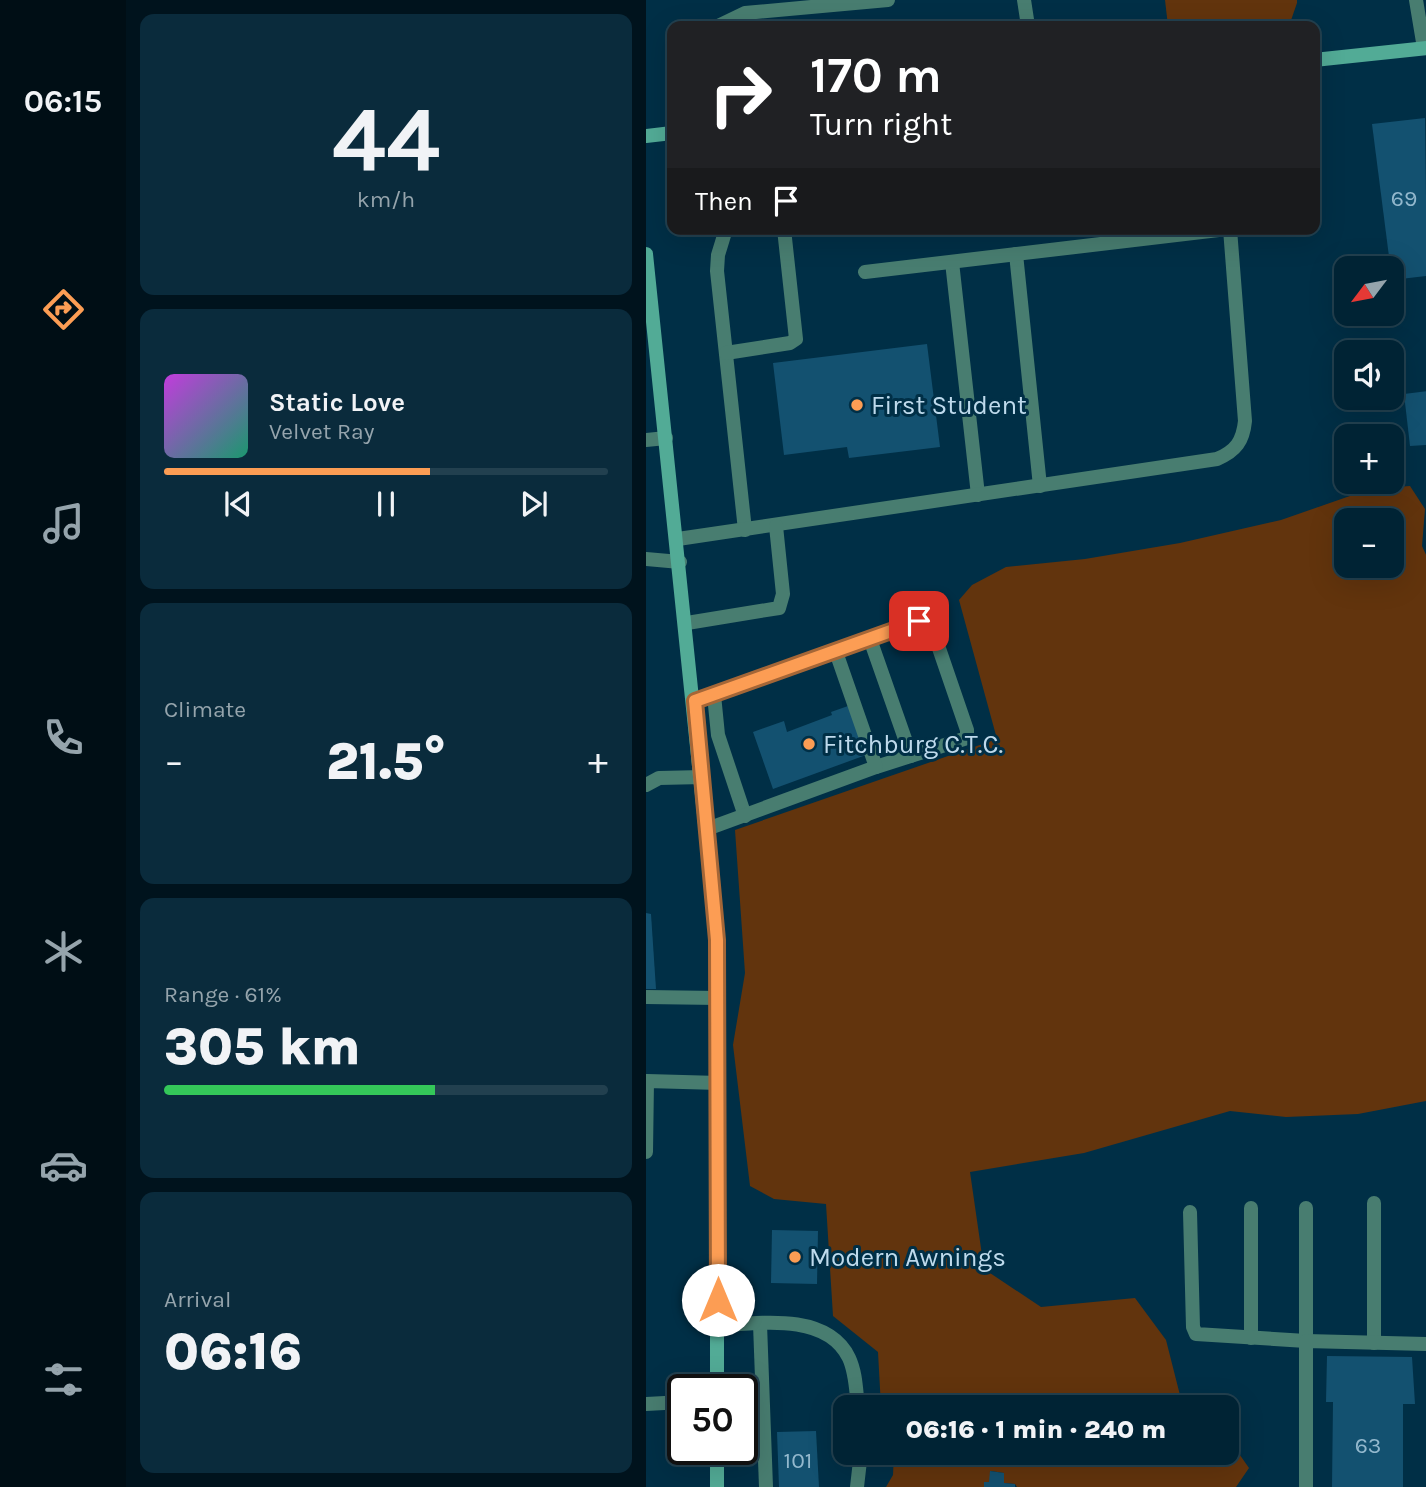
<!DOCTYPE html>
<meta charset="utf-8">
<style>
body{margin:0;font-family:Karla,sans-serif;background:#0a2b3c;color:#f1f3f6;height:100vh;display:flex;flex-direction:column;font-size:26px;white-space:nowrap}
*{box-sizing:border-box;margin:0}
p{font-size:23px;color:#95a4ac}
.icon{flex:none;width:38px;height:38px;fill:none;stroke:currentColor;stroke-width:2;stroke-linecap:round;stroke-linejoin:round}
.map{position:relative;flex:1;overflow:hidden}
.drawer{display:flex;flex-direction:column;gap:14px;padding:14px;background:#00131d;width:520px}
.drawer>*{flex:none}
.guide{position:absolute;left:21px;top:21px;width:653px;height:214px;border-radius:14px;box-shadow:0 7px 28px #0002,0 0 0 2px #22404f;background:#202124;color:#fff;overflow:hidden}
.needle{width:46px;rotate:238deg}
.fabs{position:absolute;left:688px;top:256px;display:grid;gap:14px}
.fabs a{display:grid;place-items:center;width:70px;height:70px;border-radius:14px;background:#002334;box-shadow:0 7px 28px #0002,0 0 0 2px #22404f;font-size:35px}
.speed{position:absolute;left:21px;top:1374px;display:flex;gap:14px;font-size:35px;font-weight:700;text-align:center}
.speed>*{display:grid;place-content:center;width:91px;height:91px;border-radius:50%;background:#002334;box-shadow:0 7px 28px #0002,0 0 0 2px #22404f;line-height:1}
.speed .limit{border:4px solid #111;border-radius:10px;background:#fff;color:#111}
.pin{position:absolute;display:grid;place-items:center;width:60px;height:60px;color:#fff;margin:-30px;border-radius:14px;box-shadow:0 4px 10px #0006}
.me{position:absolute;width:77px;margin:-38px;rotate:0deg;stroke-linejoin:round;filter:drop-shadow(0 0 5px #0008)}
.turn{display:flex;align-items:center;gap:24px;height:147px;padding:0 28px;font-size:32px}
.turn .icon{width:91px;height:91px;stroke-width:2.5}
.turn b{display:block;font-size:49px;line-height:60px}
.then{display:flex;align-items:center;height:66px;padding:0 28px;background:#0003;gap:14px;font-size:26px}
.big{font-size:52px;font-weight:800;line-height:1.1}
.drawer .tile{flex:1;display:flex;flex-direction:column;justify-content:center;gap:10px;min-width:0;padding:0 24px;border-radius:14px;background:#0a2b3c}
.drawer .dial{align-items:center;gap:0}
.dial b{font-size:91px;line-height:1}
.song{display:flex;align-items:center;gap:21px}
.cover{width:84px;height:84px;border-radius:10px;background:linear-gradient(135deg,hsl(290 70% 55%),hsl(160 70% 35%))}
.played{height:7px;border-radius:4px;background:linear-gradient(90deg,#fc9d54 60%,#22404f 60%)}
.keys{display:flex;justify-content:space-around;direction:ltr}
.heat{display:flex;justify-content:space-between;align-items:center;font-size:38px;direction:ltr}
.charge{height:10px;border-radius:5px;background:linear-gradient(90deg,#34c759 61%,#22404f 0)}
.trip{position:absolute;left:187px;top:1395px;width:406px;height:70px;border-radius:14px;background:#002334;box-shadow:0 7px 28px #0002,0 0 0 2px #22404f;font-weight:800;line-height:70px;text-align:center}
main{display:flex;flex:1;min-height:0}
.tabs{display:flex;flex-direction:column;width:126px;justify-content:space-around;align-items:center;background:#000e15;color:#95a4ac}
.tabs .icon{width:49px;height:49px}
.tabs .on{color:#fc9d54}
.tabs b{font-size:32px;color:#f1f3f6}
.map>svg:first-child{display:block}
</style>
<main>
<nav class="tabs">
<b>06:15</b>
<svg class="icon on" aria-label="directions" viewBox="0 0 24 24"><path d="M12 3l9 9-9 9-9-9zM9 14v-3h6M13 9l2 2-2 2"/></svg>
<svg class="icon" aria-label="music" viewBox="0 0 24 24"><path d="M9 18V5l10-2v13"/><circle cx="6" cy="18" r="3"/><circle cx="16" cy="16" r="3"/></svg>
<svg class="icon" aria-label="phone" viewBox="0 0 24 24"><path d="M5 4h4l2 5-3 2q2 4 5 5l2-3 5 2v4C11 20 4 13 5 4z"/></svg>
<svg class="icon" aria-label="climate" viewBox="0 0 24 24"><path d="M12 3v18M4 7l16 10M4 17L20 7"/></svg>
<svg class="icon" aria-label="car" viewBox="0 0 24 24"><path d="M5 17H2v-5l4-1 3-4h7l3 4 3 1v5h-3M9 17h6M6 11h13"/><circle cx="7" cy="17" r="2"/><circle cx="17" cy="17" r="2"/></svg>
<svg class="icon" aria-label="filters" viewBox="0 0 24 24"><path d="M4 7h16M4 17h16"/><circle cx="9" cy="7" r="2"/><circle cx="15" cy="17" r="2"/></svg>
</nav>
<section class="drawer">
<div class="tile dial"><b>44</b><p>km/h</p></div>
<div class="tile">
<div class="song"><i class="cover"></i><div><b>Static Love</b><p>Velvet Ray</p></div></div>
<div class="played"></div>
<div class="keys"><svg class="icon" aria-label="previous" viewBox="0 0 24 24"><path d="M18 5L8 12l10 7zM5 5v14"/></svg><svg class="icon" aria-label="pause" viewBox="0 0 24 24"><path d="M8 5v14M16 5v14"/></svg><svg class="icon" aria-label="next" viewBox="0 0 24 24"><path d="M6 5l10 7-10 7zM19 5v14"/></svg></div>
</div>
<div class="tile"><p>Climate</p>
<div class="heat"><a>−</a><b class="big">21.5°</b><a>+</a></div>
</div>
<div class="tile"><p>Range · 61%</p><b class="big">305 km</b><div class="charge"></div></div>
<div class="tile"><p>Arrival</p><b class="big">06:16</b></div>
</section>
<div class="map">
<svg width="781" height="1487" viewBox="0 0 781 1487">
<rect width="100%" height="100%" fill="#002f46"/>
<g fill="#62340d" fill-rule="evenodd">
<path d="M 519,0 L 651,0 L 651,3 L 643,26 L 522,26 Z"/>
<path d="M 764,486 L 779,509 L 776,546 L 781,557 L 780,1101 L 712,1114 L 640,1117 L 584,1111 L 438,1153 L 324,1172 L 338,1269 L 395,1307 L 489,1298 L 520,1340 L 537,1407 L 235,1407 L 232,1352 L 187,1316 L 180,1204 L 128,1199 L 104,1186 L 87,1045 L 99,973 L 89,830 L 351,739 L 313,600 L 326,585 L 360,567 L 439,559 L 534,543 L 635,520 L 724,489 ZM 700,520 L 746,520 L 746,565 L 700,565 Z"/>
<path d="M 581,1445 L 589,1448 L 603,1468 L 590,1487 L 371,1487 L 369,1484 L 358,1483 L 358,1473 L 345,1471 L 343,1487 L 240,1487 L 247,1475 L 248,1453 L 581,1452 Z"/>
</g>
<g fill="#135170">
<path d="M 779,118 L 781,276 L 746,280 L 726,124 Z"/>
<path d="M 281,344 L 294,447 L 203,458 L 201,447 L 138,455 L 127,363 Z"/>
<path d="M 781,391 L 781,445 L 764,446 L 758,394 Z"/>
<path d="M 202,706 L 220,755 L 127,789 L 107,732 L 138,721 L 141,732 L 186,715 L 185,712 Z"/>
<path d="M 0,913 L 5,914 L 10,989 L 0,989 Z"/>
<path d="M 126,1230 L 172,1231 L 171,1284 L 125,1283 Z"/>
<path d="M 681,1356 L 766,1357 L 769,1404 L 757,1404 L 757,1487 L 686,1487 L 687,1402 L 680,1402 Z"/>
<path d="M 170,1431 L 173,1487 L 133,1487 L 131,1432 Z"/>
<path d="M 344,1471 L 358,1473 L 358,1483 L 369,1484 L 369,1487 L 338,1487 L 338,1482 L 343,1482 Z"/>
</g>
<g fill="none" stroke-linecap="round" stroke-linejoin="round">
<g stroke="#487d70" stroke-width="14">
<path d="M 378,0 L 382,26"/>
<path d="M 770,0 L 778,48"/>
<path d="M 72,26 L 99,13 L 242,0"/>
<path d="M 80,229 L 72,255 L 71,271 L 99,530"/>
<path d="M 370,254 L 394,486"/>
<path d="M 306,262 L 332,495"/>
<path d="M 219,272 L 581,229"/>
<path d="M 80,353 L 144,343 L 150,339 L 138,229"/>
<path d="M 0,440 L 20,438"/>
<path d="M 32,539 L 571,459 C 590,451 597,441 599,421 L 584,229"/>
<path d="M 0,559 L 34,562"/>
<path d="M 41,623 L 133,608 L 137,594 L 130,526"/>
<path d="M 224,639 L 265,756"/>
<path d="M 190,652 L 273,621 L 285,625 L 321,730 L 321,738 L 230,767"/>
<path d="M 68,695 L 72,735 L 99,816"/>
<path d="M 49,701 L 190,652 L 230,767 L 61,829"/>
<path d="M 0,785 L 13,778 L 57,777"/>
<path d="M 0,997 L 72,998"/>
<path d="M 0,1152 L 1,1081 L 73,1083"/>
<path d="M 605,1208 L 605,1338"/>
<path d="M 544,1212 L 547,1327 L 550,1334 L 660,1341 L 660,1208"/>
<path d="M 114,1324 L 120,1487"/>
<path d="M 72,1326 C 112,1323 181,1312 203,1358 C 210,1373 210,1391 212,1407"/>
<path d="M 728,1343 L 728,1203"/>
<path d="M 0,1404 L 37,1402"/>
<path d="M 211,1487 L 215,1452"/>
<path d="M 660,1487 L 660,1341 L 781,1344"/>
</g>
<g stroke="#52ab96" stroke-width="14">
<path d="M 668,60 L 781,48"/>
<path d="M 0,136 L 26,133"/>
<path d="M 0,254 L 71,940 L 71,1390"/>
<path d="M 71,1487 L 71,1449"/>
</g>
</g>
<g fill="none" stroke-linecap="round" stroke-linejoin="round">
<g stroke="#a46637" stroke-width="18">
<path id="route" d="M 72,1300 L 71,940 L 49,701 L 273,621"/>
</g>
<use href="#route" stroke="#fc9d54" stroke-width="12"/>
</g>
<g fill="#fc9d54" stroke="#002f46" stroke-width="2.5">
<circle cx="211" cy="405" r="7"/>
<circle cx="163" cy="744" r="7"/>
<circle cx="149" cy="1257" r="7"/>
</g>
<g text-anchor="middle" stroke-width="6" stroke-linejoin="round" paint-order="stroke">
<g font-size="23" fill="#93b8cd">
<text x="758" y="206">69</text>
<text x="722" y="1453">63</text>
<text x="152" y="1468">101</text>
</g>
<g font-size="26" fill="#bedaec" stroke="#002f46" text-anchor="start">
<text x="225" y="414">First Student</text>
<text x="177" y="753">Fitchburg C.T.C.</text>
<text x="163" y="1266">Modern Awnings</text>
</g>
</g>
</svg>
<div class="fabs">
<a><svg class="needle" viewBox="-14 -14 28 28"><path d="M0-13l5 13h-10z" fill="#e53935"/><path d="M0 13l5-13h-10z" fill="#95a4ac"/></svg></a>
<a><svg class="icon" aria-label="sound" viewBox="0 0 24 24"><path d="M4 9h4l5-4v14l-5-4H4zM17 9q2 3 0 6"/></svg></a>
<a>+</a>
<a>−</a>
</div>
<div class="speed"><div class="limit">50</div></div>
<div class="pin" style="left:273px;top:621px;background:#d93025"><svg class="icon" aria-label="arrive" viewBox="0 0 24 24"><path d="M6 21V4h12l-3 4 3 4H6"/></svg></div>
<svg class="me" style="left:72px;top:1300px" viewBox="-20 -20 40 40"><circle r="19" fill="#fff"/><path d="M0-13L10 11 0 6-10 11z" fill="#fc9d54"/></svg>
<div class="trip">06:16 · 1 min · 240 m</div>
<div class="guide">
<div class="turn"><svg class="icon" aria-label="right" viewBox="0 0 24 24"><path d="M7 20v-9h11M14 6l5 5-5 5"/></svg><div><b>170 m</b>Turn right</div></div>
<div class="then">Then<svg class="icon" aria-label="arrive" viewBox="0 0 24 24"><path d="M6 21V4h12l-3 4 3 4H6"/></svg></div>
</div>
</div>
</main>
